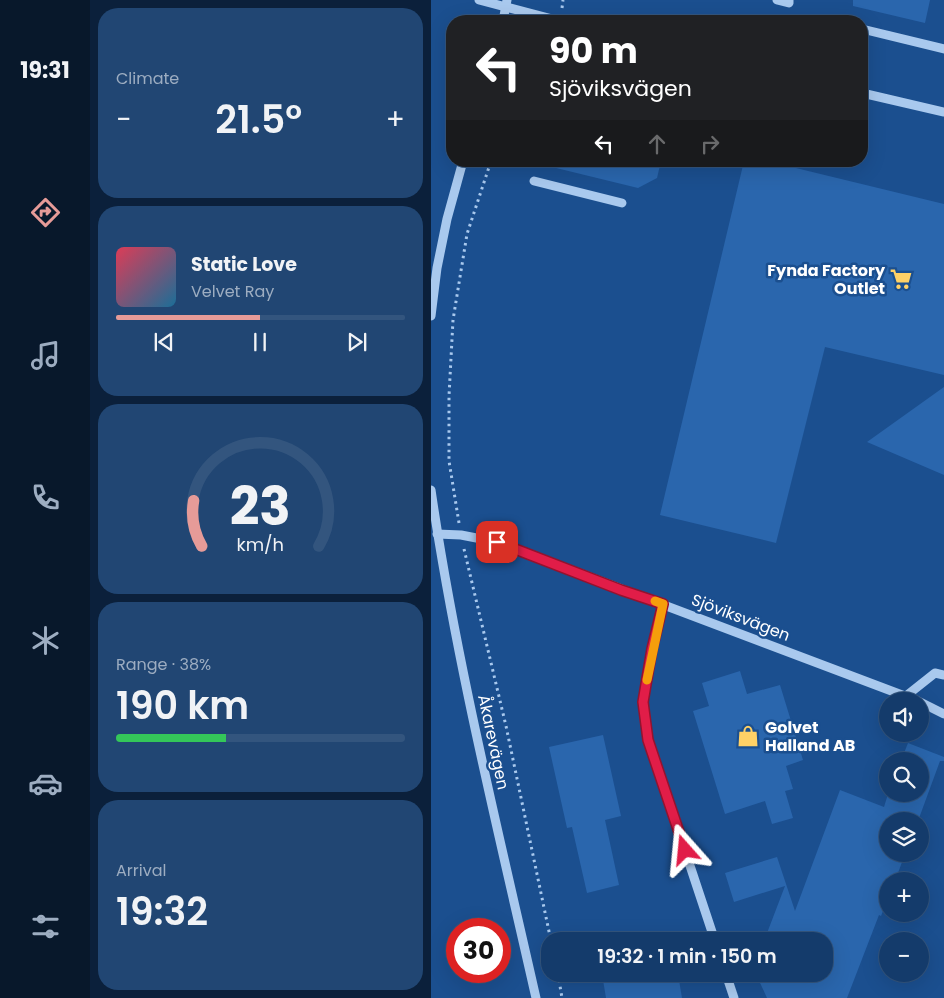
<!DOCTYPE html>
<meta charset="utf-8">
<style>
body{margin:0;font-family:Poppins,sans-serif;background:#214673;color:#f1f3f6;height:100vh;display:flex;flex-direction:column;font-size:19px;white-space:nowrap}
*{box-sizing:border-box;margin:0}
p{font-size:16px;color:#9dadc1}
.icon{flex:none;width:28px;height:28px;fill:none;stroke:currentColor;stroke-width:2;stroke-linecap:round;stroke-linejoin:round}
.map{position:relative;flex:1;overflow:hidden}
.sheet{display:flex;flex-direction:column;gap:8px;padding:8px;background:#0b203b;width:341px}
.sheet>*{flex:none}
.top-card{position:absolute;left:15px;top:15px;width:422px;height:152px;border-radius:20px;box-shadow:0 5px 20px #0002,0 0 0 1px #33557e;background:#202124;color:#fff;overflow:hidden}
.buttons{position:absolute;left:448px;top:692px;display:grid;gap:10px}
.buttons a{display:grid;place-items:center;width:50px;height:50px;border-radius:50%;background:#143b6b;box-shadow:0 5px 20px #0002,0 0 0 1px #33557e;font-size:25px}
.speed{position:absolute;left:15px;top:918px;display:flex;gap:10px;font-size:25px;font-weight:700;text-align:center}
.speed>*{display:grid;place-content:center;width:65px;height:65px;border-radius:50%;background:#143b6b;box-shadow:0 5px 20px #0002,0 0 0 1px #33557e;line-height:1}
.speed .limit{border:8px solid #d22;background:#fff;color:#111}
.pin{position:absolute;display:grid;place-items:center;width:42px;height:42px;color:#fff;margin:-21px;border-radius:10px;box-shadow:0 2px 8px #0006}
.me{position:absolute;width:55px;margin:-28px;rotate:342deg;stroke-linejoin:round;filter:drop-shadow(0 0 4px #0008)}
.turn{display:flex;align-items:center;gap:18px;height:105px;padding:0 20px;font-size:22px}
.turn .icon{width:65px;height:65px;stroke-width:2.5}
.turn b{display:block;font-size:35px;line-height:42px}
.lanes{display:flex;align-items:center;height:48px;padding:0 20px;background:#0003;justify-content:center;gap:25px;direction:ltr}
.lanes .off{opacity:.35}
.big{font-size:38px;font-weight:600;line-height:1.1}
.sheet .widget{flex:1;display:flex;flex-direction:column;justify-content:center;gap:8px;min-width:0;padding:0 18px;border-radius:20px;background:#214673}
.sheet .dial{align-items:center;gap:0}
.dial svg{height:130px;overflow:visible;fill:none;stroke:#33557e;stroke-width:7;stroke-linecap:round;text-anchor:middle}
.dial text{fill:#f1f3f6;stroke:none}
.song{display:flex;align-items:center;gap:15px}
.cover{width:60px;height:60px;border-radius:8px;background:linear-gradient(135deg,hsl(350 70% 55%),hsl(200 70% 35%))}
.played{height:5px;border-radius:2px;background:linear-gradient(90deg,#e69b98 50%,#33557e 50%)}
.keys{display:flex;justify-content:space-around;direction:ltr}
.heat{display:flex;justify-content:space-between;align-items:center;font-size:28px;direction:ltr}
.charge{height:8px;border-radius:4px;background:linear-gradient(90deg,#34c759 38%,#33557e 0)}
.trip{position:absolute;left:110px;top:932px;width:292px;height:50px;border-radius:20px;background:#143b6b;box-shadow:0 5px 20px #0002,0 0 0 1px #33557e;font-weight:600;line-height:50px;text-align:center}
main{display:flex;flex:1;min-height:0}
.menu{display:flex;flex-direction:column;width:90px;justify-content:space-around;align-items:center;background:#08182b;color:#9dadc1}
.menu .icon{width:35px;height:35px}
.menu .current{color:#e69b98}
.menu b{font-size:22px;color:#f1f3f6}
.map>svg:first-child{display:block}
</style>
<main>
<nav class="menu">
<b>19:31</b>
<svg class="icon current" aria-label="directions" viewBox="0 0 24 24"><path d="M12 3l9 9-9 9-9-9zM9 14v-3h6M13 9l2 2-2 2"/></svg>
<svg class="icon" aria-label="music" viewBox="0 0 24 24"><path d="M9 18V5l10-2v13"/><circle cx="6" cy="18" r="3"/><circle cx="16" cy="16" r="3"/></svg>
<svg class="icon" aria-label="phone" viewBox="0 0 24 24"><path d="M5 4h4l2 5-3 2q2 4 5 5l2-3 5 2v4C11 20 4 13 5 4z"/></svg>
<svg class="icon" aria-label="climate" viewBox="0 0 24 24"><path d="M12 3v18M4 7l16 10M4 17L20 7"/></svg>
<svg class="icon" aria-label="car" viewBox="0 0 24 24"><path d="M5 17H2v-5l4-1 3-4h7l3 4 3 1v5h-3M9 17h6M6 11h13"/><circle cx="7" cy="17" r="2"/><circle cx="17" cy="17" r="2"/></svg>
<svg class="icon" aria-label="filters" viewBox="0 0 24 24"><path d="M4 7h16M4 17h16"/><circle cx="9" cy="7" r="2"/><circle cx="15" cy="17" r="2"/></svg>
</nav>
<section class="sheet">
<div class="widget"><p>Climate</p>
<div class="heat"><a>−</a><b class="big">21.5°</b><a>+</a></div>
</div>
<div class="widget">
<div class="song"><i class="cover"></i><div><b>Static Love</b><p>Velvet Ray</p></div></div>
<div class="played"></div>
<div class="keys"><svg class="icon" aria-label="previous" viewBox="0 0 24 24"><path d="M18 5L8 12l10 7zM5 5v14"/></svg><svg class="icon" aria-label="pause" viewBox="0 0 24 24"><path d="M8 5v14M16 5v14"/></svg><svg class="icon" aria-label="next" viewBox="0 0 24 24"><path d="M6 5l10 7-10 7zM19 5v14"/></svg></div>
</div>
<div class="widget dial"><svg viewBox="0 0 100 80">
<path d="M14 69A42 42 0 1 1 86 69"/>
<path d="M14 69A42 42 0 0 1 9 41" stroke="#e69b98"/>
<text x="50" y="56" font-size="32" font-weight="700">23</text>
<text x="50" y="72" font-size="11">km/h</text>
</svg></div>
<div class="widget"><p>Range · 38%</p><b class="big">190 km</b><div class="charge"></div></div>
<div class="widget"><p>Arrival</p><b class="big">19:32</b></div>
</section>
<div class="map">
<svg width="513" height="998" viewBox="0 0 513 998">
<rect width="100%" height="100%" fill="#1b4f8f"/>
<g fill="#2a66ad">
<path d="M 422,0 L 499,0 L 494,23 L 422,6 Z"/>
<path d="M 121,161 L 230,161 L 226,178 L 207,188 L 121,167 Z"/>
<path d="M 313,161 L 336,161 L 513,204 L 513,375 L 394,347 L 345,543 L 229,515 Z"/>
<path d="M 513,387 L 513,475 L 436,442 Z"/>
<path d="M 309,671 L 316,694 L 349,685 L 372,760 L 355,766 L 362,789 L 354,791 L 362,818 L 341,824 L 334,801 L 294,814 L 262,711 L 278,706 L 271,683 Z"/>
<path d="M 172,735 L 190,816 L 174,820 L 188,885 L 156,893 L 141,827 L 136,828 L 118,747 Z"/>
<path d="M 477,743 L 513,757 L 513,761 L 509,761 L 487,821 L 456,821 L 456,854 L 474,854 L 464,881 L 456,881 L 456,901 L 450,916 L 448,915 L 416,998 L 336,998 L 325,974 L 394,974 L 394,941 L 333,941 L 354,886 L 303,902 L 294,873 L 346,857 L 364,911 L 409,790 L 453,807 L 457,794 L 489,794 L 489,761 L 470,761 Z"/>
<path d="M 171,974 L 247,974 L 251,998 L 175,998 Z"/>
</g>
<g fill="none" stroke-linecap="round" stroke-linejoin="round">
<g stroke="#a9c9ee" stroke-width="3" stroke-dasharray="2.5 4" stroke-linecap="butt">
<path d="M 131,8 L 132,0"/>
<path d="M 28,523 L 18,461 L 18,396 L 22,320 L 36,234 L 60,161"/>
<path d="M 33,549 L 75,726 L 120,941"/>
<path d="M 127,974 L 131,998"/>
</g>
<g stroke="#a9c9ee" stroke-width="9">
<path d="M 48,0 L 129,21"/>
<path d="M 346,0 L 358,3 L 358,0"/>
<path d="M 72,21 L 76,0"/>
<path d="M 431,29 L 513,49"/>
<path d="M 431,93 L 513,112"/>
<path d="M 103,181 L 191,203"/>
<path d="M 0,316 L 6,268 L 16,219 L 32,161"/>
<path d="M 0,490 C 25,661 67,830 105,998"/>
<path d="M 6,534 L 30,535 L 66,542 L 487,701"/>
<path d="M 232,604 L 221,649 L 212,703 L 217,739 L 284,941"/>
<path d="M 475,696 L 504,673 L 513,675"/>
<path d="M 489,702 L 513,714"/>
<path d="M 295,974 L 303,998"/>
</g>
</g>
<g fill="none" stroke-linecap="round" stroke-linejoin="round">
<g stroke="#92132f" stroke-width="12">
<path id="route" d="M 66,542 L 190,590 L 232,604 L 221,649 L 212,702 L 217,740 L 254,850"/>
</g>
<use href="#route" stroke="#e11d48" stroke-width="9"/>
<path stroke="#f59e0b" stroke-width="9" d="M 216,680 L 232,604 L 224,601"/>
</g>
<defs>
<g id="supermarket-bare" transform="scale(1.725)"><path d="M-6-5.5h2.5l.6 2H6L4.5 2H-2.5L-4.4-4H-6ZM-1.5 3.2a1.3 1.3 0 1 0 .1 0ZM3 3.2a1.3 1.3 0 1 0 .1 0Z" fill="#ffd166" stroke="#1b4f8f" stroke-width="2.5" paint-order="stroke"/></g>
<g id="shop-bare" transform="scale(1.725)"><path d="M-5-2.5h2.3a2.7 3.5 0 0 1 5.4 0H5L5.5 6h-11ZM-1.5-2.5h3a1.5 2.3 0 0 0-3 0Z" fill="#ffd166" stroke="#1b4f8f" stroke-width="2.5" paint-order="stroke"/></g>
</defs>
<g fill-rule="evenodd">
<use href="#supermarket-bare" x="470" y="279"/>
<use href="#shop-bare" x="317" y="736"/>
</g>
<g text-anchor="middle" stroke-width="5" stroke-linejoin="round" paint-order="stroke">
<g font-size="16" font-weight="bold" fill="#fff" stroke="#1b4f8f" text-anchor="end">
<text x="454" y="276">Fynda Factory<tspan x="454" dy="18">Outlet</tspan></text>
<text x="334" y="733" text-anchor="start">Golvet<tspan x="334" dy="18">Halland AB</tspan></text>
</g>
<g font-size="16" fill="#fff" stroke="#1b4f8f">
<text transform="translate(310 617) rotate(21)" y="6">Sjöviksvägen</text>
<text transform="translate(63 742) rotate(78)" y="6">Åkarevägen</text>
</g>
</g>
</svg>
<div class="buttons">
<a><svg class="icon" aria-label="sound" viewBox="0 0 24 24"><path d="M4 9h4l5-4v14l-5-4H4zM17 9q2 3 0 6"/></svg></a>
<a><svg class="icon" aria-label="search" viewBox="0 0 24 24"><circle cx="10" cy="10" r="6"/><path d="M15 15l6 6"/></svg></a>
<a><svg class="icon" aria-label="layers" viewBox="0 0 24 24"><path d="M12 4l9 5-9 5-9-5zM3 14l9 5 9-5"/></svg></a>
<a>+</a>
<a>−</a>
</div>
<div class="speed"><div class="limit">30</div></div>
<div class="pin" style="left:66px;top:542px;background:#d93025"><svg class="icon" aria-label="arrive" viewBox="0 0 24 24"><path d="M6 21V4h12l-3 4 3 4H6"/></svg></div>
<svg class="me" style="left:254px;top:850px" viewBox="-20 -20 40 40"><path d="M0-17L14 15 0 8-14 15z" fill="#e11d48" stroke="#fff" stroke-width="4"/></svg>
<div class="trip">19:32 · 1 min · 150 m</div>
<div class="top-card">
<div class="turn"><svg class="icon" aria-label="left" viewBox="0 0 24 24"><path d="M17 20v-9H6M10 6l-5 5 5 5"/></svg><div><b>90 m</b>Sjöviksvägen</div></div>
<div class="lanes"><svg class="icon" aria-label="left" viewBox="0 0 24 24"><path d="M17 20v-9H6M10 6l-5 5 5 5"/></svg><svg class="icon off" aria-label="ahead" viewBox="0 0 24 24"><path d="M12 20V5M6 11l6-6 6 6"/></svg><svg class="icon off" aria-label="right" viewBox="0 0 24 24"><path d="M7 20v-9h11M14 6l5 5-5 5"/></svg></div>
</div>
</div>
</main>
